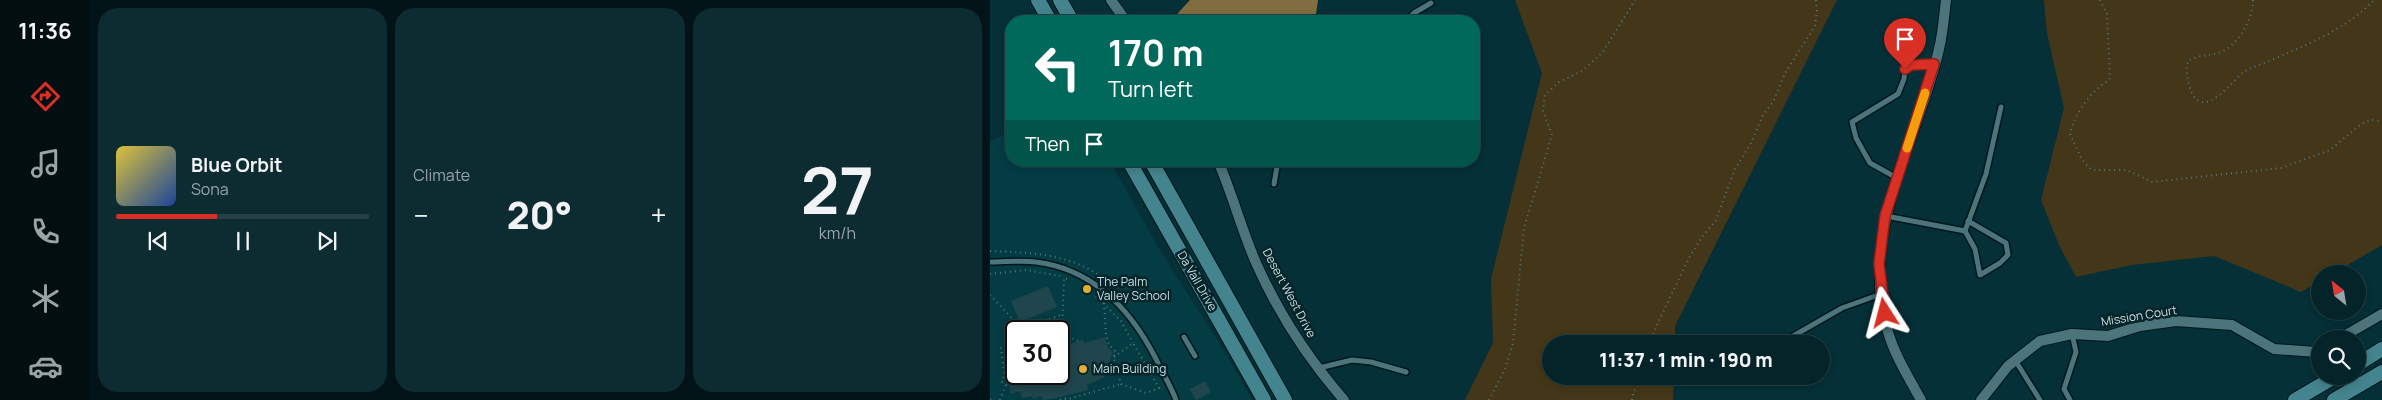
<!DOCTYPE html>
<meta charset="utf-8">
<style>
body{margin:0;font-family:Manrope,sans-serif;background:#0d2c31;color:#f1f3f6;height:100vh;display:flex;flex-direction:column;font-size:19px;white-space:nowrap}
*{box-sizing:border-box;margin:0}
p{font-size:16px;color:#97a4a8}
.icon{flex:none;width:28px;height:28px;fill:none;stroke:currentColor;stroke-width:2;stroke-linecap:round;stroke-linejoin:round}
.map{position:relative;flex:1;overflow:hidden}
.side{display:flex;flex-direction:column;gap:8px;padding:8px;background:#021417;width:900px}
.side>*{flex:none}
.top-card{position:absolute;left:15px;top:15px;width:475px;height:152px;border-radius:20px;box-shadow:0 2px 8px #0003,0 0 0 1px #254146;background:#00695c;color:#fff;overflow:hidden}
.needle{width:32px;rotate:330deg}
.controls{position:absolute;left:1321px;top:265px;display:grid;gap:10px}
.controls a{display:grid;place-items:center;width:55px;height:55px;border-radius:50%;background:#042429;box-shadow:0 2px 8px #0003,0 0 0 1px #254146;font-size:25px}
.speed{position:absolute;left:15px;top:320px;display:flex;gap:10px;font-size:25px;font-weight:700;text-align:center}
.speed>*{display:grid;place-content:center;width:65px;height:65px;border-radius:50%;background:#042429;box-shadow:0 2px 8px #0003,0 0 0 1px #254146;line-height:1}
.speed .limit{border:2px solid #111;border-radius:8px;background:#fff;color:#111}
.pin{position:absolute;display:grid;place-items:center;width:42px;height:42px;color:#fff;margin:-51px -21px;border-radius:50% 50% 50% 0;rotate:-45deg;box-shadow:0 0 5px #0007}
.pin .icon{rotate:45deg}
.me{position:absolute;width:55px;margin:-28px;rotate:351deg;stroke-linejoin:round;filter:drop-shadow(0 0 4px #0008)}
.turn{display:flex;align-items:center;gap:18px;height:105px;padding:0 20px;font-size:22px}
.turn .icon{width:65px;height:65px;stroke-width:2.5}
.turn b{display:block;font-size:35px;line-height:42px}
.then{display:flex;align-items:center;height:48px;padding:0 20px;background:#0003;gap:10px;font-size:19px}
.big{font-size:38px;font-weight:800;line-height:1.1}
.side .card{flex:1;display:flex;flex-direction:column;justify-content:center;gap:8px;min-width:0;padding:0 18px;border-radius:20px;background:#0d2c31}
.side .dial{align-items:center;gap:0}
.dial b{font-size:65px;line-height:1}
.song{display:flex;align-items:center;gap:15px}
.cover{width:60px;height:60px;border-radius:8px;background:linear-gradient(135deg,hsl(50 70% 55%),hsl(220 70% 35%))}
.played{height:5px;border-radius:2px;background:linear-gradient(90deg,#d93025 40%,#254146 40%)}
.keys{display:flex;justify-content:space-around;direction:ltr}
.heat{display:flex;justify-content:space-between;align-items:center;font-size:28px;direction:ltr}
.side .tiles{flex:1;display:grid;gap:8px;grid-template-columns:repeat(3,1fr)}
.trip{position:absolute;left:552px;top:335px;width:288px;height:50px;border-radius:25px;background:#042429;box-shadow:0 2px 8px #0003,0 0 0 1px #254146;font-weight:800;line-height:50px;text-align:center}
main{display:flex;flex:1;min-height:0}
.tab-bar{display:flex;flex-direction:column;width:90px;justify-content:space-around;align-items:center;background:#020e10;color:#97a4a8}
.tab-bar .icon{width:35px;height:35px}
.tab-bar .current{color:#d93025}
.tab-bar b{font-size:22px;color:#f1f3f6}
.map>svg:first-child{display:block}
</style>
<main>
<nav class="tab-bar">
<b>11:36</b>
<svg class="icon current" aria-label="directions" viewBox="0 0 24 24"><path d="M12 3l9 9-9 9-9-9zM9 14v-3h6M13 9l2 2-2 2"/></svg>
<svg class="icon" aria-label="music" viewBox="0 0 24 24"><path d="M9 18V5l10-2v13"/><circle cx="6" cy="18" r="3"/><circle cx="16" cy="16" r="3"/></svg>
<svg class="icon" aria-label="phone" viewBox="0 0 24 24"><path d="M5 4h4l2 5-3 2q2 4 5 5l2-3 5 2v4C11 20 4 13 5 4z"/></svg>
<svg class="icon" aria-label="climate" viewBox="0 0 24 24"><path d="M12 3v18M4 7l16 10M4 17L20 7"/></svg>
<svg class="icon" aria-label="car" viewBox="0 0 24 24"><path d="M5 17H2v-5l4-1 3-4h7l3 4 3 1v5h-3M9 17h6M6 11h13"/><circle cx="7" cy="17" r="2"/><circle cx="17" cy="17" r="2"/></svg>
</nav>
<section class="side">
<div class="tiles">
<div class="card">
<div class="song"><i class="cover"></i><div><b>Blue Orbit</b><p>Sona</p></div></div>
<div class="played"></div>
<div class="keys"><svg class="icon" aria-label="previous" viewBox="0 0 24 24"><path d="M18 5L8 12l10 7zM5 5v14"/></svg><svg class="icon" aria-label="pause" viewBox="0 0 24 24"><path d="M8 5v14M16 5v14"/></svg><svg class="icon" aria-label="next" viewBox="0 0 24 24"><path d="M6 5l10 7-10 7zM19 5v14"/></svg></div>
</div>
<div class="card"><p>Climate</p>
<div class="heat"><a>−</a><b class="big">20°</b><a>+</a></div>
</div>
<div class="card dial"><b>27</b><p>km/h</p></div>
</div>
</section>
<div class="map">
<svg width="1392" height="400" viewBox="0 0 1392 400">
<rect width="100%" height="100%" fill="#053037"/>
<path fill="#043c44" fill-rule="evenodd" d="M 21,130 L 21,161 L 120,161 L 168,247 L 238,357 L 262,400 L 0,400 L 0,142 ZM 26,331 L 69,331 L 69,374 L 26,374 Z"/>
<g fill="#443618">
<path d="M 525,0 L 847,0 L 685,326 L 685,344 L 561,344 L 561,376 L 684,376 L 683,400 L 475,400 L 503,343 L 501,279 L 552,73 Z"/>
<path d="M 1054,0 L 1392,0 L 1392,245 L 1342,274 L 1330,274 L 1330,281 L 1311,292 L 1224,256 L 1142,265 L 1086,277 L 1069,245 L 1051,200 L 1074,108 L 1057,33 Z"/>
</g>
<path fill="#826d41" d="M 200,0 L 328,0 L 326,14 L 320,21 L 189,21 L 188,13 Z"/>
<g fill="#1f464d">
<path d="M 58,286 L 67,307 L 30,322 L 21,301 Z"/>
<path d="M 69,332 L 76,345 L 93,340 L 94,343 L 115,337 L 118,348 L 123,352 L 120,359 L 122,368 L 113,371 L 115,377 L 97,385 L 98,390 L 66,398 L 53,400 L 52,396 L 43,399 L 42,396 L 32,398 L 30,391 L 21,394 L 13,363 L 26,359 L 26,374 L 69,374 Z"/>
<path d="M 215,381 L 221,392 L 206,400 L 200,389 Z"/>
</g>
<g fill="none" stroke-linecap="round" stroke-linejoin="round">
<g stroke="#00171c" stroke-width="8">
<g id="lane">
<path d="M 417,21 L 424,13 L 441,3"/>
<path d="M 907,178 L 880,163 L 866,138 L 862,122 L 908,94 L 914,79 L 915,69 L 921,65 L 944,64"/>
<path d="M 284,184 L 288,161"/>
<path d="M 896,216 L 975,231 L 996,174 L 1011,107"/>
<path d="M 975,231 L 985,249 L 990,275 L 1010,263 L 1018,255 L 1016,243 L 978,221"/>
<path d="M 0,262 C 15,262 31,260 46,262 C 103,269 141,310 166,359 C 172,372 181,386 186,400"/>
<path d="M 194,337 L 205,356"/>
<path d="M 789,344 L 852,308 L 891,294"/>
<path d="M 1025,360 L 1050,400"/>
<path d="M 329,368 L 362,360 L 381,362 L 416,372"/>
<path d="M 1080,400 L 1074,389 L 1086,352 L 1082,334"/>
</g>
</g>
<g stroke="#00171c" stroke-width="12">
<g id="street">
<path d="M 121,0 L 136,21"/>
<path d="M 228,161 C 243,195 252,232 267,265 C 289,314 319,360 354,400"/>
<path d="M 1349,339 L 1392,314"/>
<path d="M 931,400 C 919,378 905,356 898,332 C 868,231 927,143 949,49 C 953,33 954,16 956,0"/>
<path d="M 991,400 L 1018,366 L 1050,341 L 1082,334 L 1118,336 L 1150,326 L 1186,321 L 1242,325 L 1284,349 L 1326,352 L 1330,350"/>
</g>
</g>
<g stroke="#00171c" stroke-width="16">
<g id="secondary">
<path d="M 48,0 L 60,21"/>
<path d="M 70,0 L 82,21"/>
<path d="M 139,161 L 274,400"/>
<path d="M 161,161 L 295,400"/>
<path d="M 1368,364 L 1392,349"/>
<path d="M 1305,400 L 1346,376"/>
<path d="M 1344,400 L 1392,372"/>
</g>
</g>
<g stroke="#55777d" stroke-width="2" stroke-dasharray="1 4" stroke-linecap="butt">
<path d="M 1110,0 L 1117,14 L 1120,78 C 1117,83 1112,84 1108,88 C 1096,99 1083,118 1080,134 L 1092,160 L 1102,170 L 1137,170 L 1162,182 L 1291,168 L 1340,150 L 1371,124 L 1381,120 L 1392,121"/>
<path d="M 1263,0 C 1263,19 1248,47 1228,53 C 1218,56 1207,55 1198,61 C 1195,70 1198,83 1201,91 C 1214,122 1243,79 1255,71 C 1298,52 1351,35 1384,0"/>
<path d="M 0,251 C 54,253 101,255 137,302"/>
<path d="M 0,274 L 36,270 L 70,276"/>
<path d="M 77,279 L 74,278 L 72,333 L 88,341"/>
<path d="M 0,295 L 33,330 L 30,331"/>
<path d="M 106,296 L 131,321 L 143,343"/>
<path d="M 114,303 L 116,335 L 119,345 L 125,351 C 124,354 124,356 124,359 L 131,384 L 156,393 L 169,388 L 143,343 L 124,357"/>
<path d="M 34,331 L 33,330 L 73,314"/>
<path d="M 661,344 L 664,331 L 699,258 L 712,237 L 726,220 L 745,169 L 761,143 L 773,115 L 783,102 L 795,73 L 825,26 L 827,11 L 826,0"/>
<path d="M 17,385 L 12,382 L 14,374 L 11,348 L 26,334"/>
<path d="M 0,399 L 1,400"/>
<path d="M 10,400 L 16,385"/>
<path d="M 70,400 L 76,398 L 75,396"/>
<path d="M 75,400 L 131,384"/>
<path d="M 499,400 L 515,369 L 523,343 L 534,228 L 562,135 L 553,111 L 555,95 L 569,82 L 592,71 L 613,52 L 645,0"/>
<path d="M 642,400 L 644,391 L 654,376"/>
</g>
<use href="#lane" stroke="#4c747b" stroke-width="5"/>
<use href="#street" stroke="#4c747b" stroke-width="10"/>
<use href="#secondary" stroke="#44848e" stroke-width="14"/>
</g>
<g fill="none" stroke-linecap="round" stroke-linejoin="round">
<g stroke="#8d1f18" stroke-width="12">
<path id="route" d="M 895,313 L 889,264 L 895,216 L 944,64 L 921,65 L 915,69"/>
</g>
<use href="#route" stroke="#d93025" stroke-width="9"/>
<path stroke="#f59e0b" stroke-width="9" d="M 917,148 L 935,93"/>
</g>
<g fill="#e1af34" stroke="#06252a" stroke-width="2">
<circle cx="97" cy="289" r="5"/>
<circle cx="93" cy="369" r="5"/>
</g>
<g text-anchor="middle" stroke-width="5" stroke-linejoin="round" paint-order="stroke">
<g font-size="12" fill="#c8dde1" stroke="#06252a">
<text transform="translate(207 281) rotate(60)" y="4">Da Vall Drive</text>
<text transform="translate(299 293) rotate(62)" y="4">Desert West Drive</text>
<text transform="translate(1149 316) rotate(-9)" y="4">Mission Court</text>
</g>
<g font-size="12" fill="#c8dde1" stroke="#06252a" text-anchor="start">
<text x="107" y="286">The Palm<tspan x="107" dy="14">Valley School</tspan></text>
<text x="103" y="373">Main Building</text>
</g>
</g>
</svg>
<div class="controls">
<a><svg class="needle" viewBox="-14 -14 28 28"><path d="M0-13l5 13h-10z" fill="#e53935"/><path d="M0 13l5-13h-10z" fill="#97a4a8"/></svg></a>
<a><svg class="icon" aria-label="search" viewBox="0 0 24 24"><circle cx="10" cy="10" r="6"/><path d="M15 15l6 6"/></svg></a>
</div>
<div class="speed"><div class="limit">30</div></div>
<div class="pin" style="left:915px;top:69px;background:#d93025"><svg class="icon" aria-label="arrive" viewBox="0 0 24 24"><path d="M6 21V4h12l-3 4 3 4H6"/></svg></div>
<svg class="me" style="left:895px;top:313px" viewBox="-20 -20 40 40"><path d="M0-17L14 15 0 8-14 15z" fill="#d93025" stroke="#fff" stroke-width="4"/></svg>
<div class="trip">11:37 · 1 min · 190 m</div>
<div class="top-card">
<div class="turn"><svg class="icon" aria-label="left" viewBox="0 0 24 24"><path d="M17 20v-9H6M10 6l-5 5 5 5"/></svg><div><b>170 m</b>Turn left</div></div>
<div class="then">Then<svg class="icon" aria-label="arrive" viewBox="0 0 24 24"><path d="M6 21V4h12l-3 4 3 4H6"/></svg></div>
</div>
</div>
</main>
